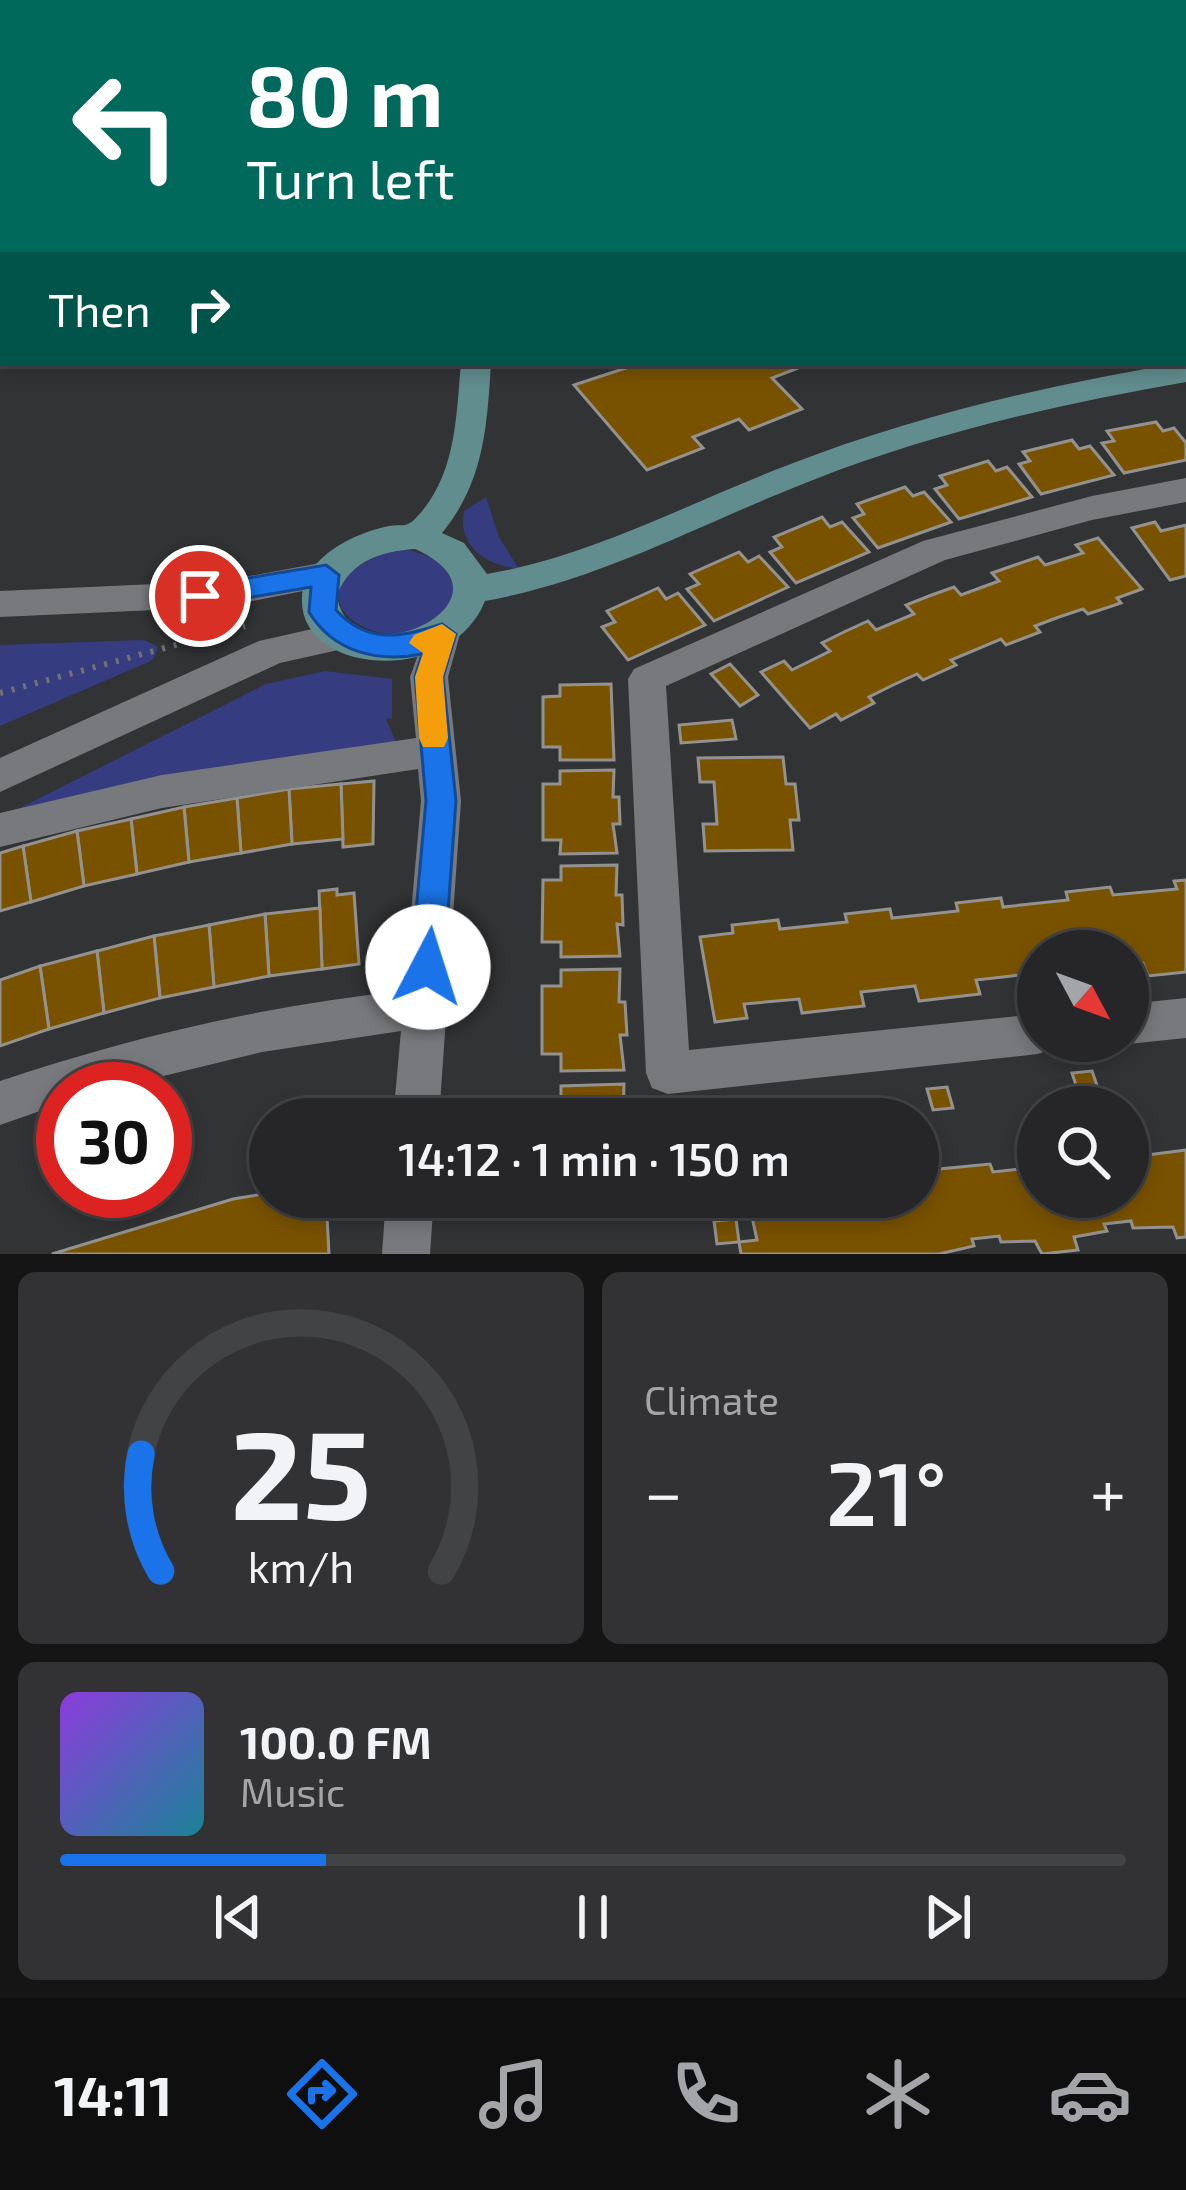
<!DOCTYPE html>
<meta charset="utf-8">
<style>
body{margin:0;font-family:"Exo 2",sans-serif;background:#323234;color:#f1f3f6;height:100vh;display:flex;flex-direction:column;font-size:45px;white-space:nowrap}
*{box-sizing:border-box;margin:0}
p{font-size:39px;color:#a4a5a8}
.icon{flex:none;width:66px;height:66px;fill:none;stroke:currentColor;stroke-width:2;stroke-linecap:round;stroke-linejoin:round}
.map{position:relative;height:1254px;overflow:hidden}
.drawer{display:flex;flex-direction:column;gap:18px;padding:18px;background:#151516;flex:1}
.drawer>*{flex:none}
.banner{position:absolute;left:0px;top:0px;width:1188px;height:366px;box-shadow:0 6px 18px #0003,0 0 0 3px #424345;background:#00695c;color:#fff;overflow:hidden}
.needle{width:78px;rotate:131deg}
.controls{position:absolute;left:1017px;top:930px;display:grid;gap:24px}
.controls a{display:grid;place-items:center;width:132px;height:132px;border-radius:50%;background:#262628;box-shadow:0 6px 18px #0003,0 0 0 3px #424345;font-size:60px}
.speed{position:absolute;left:36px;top:1062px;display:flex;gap:24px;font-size:60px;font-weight:700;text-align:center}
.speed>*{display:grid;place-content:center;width:156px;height:156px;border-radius:50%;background:#262628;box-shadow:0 6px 18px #0003,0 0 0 3px #424345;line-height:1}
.speed .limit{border:18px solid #d22;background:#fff;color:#111}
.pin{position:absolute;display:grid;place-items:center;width:102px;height:102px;color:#fff;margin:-51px;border:6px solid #fff;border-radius:50%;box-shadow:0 3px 12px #0007}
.me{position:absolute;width:132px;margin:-66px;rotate:5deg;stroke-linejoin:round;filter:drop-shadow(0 0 9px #0008)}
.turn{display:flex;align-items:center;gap:42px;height:252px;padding:0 48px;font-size:54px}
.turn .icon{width:156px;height:156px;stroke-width:2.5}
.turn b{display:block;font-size:84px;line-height:102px}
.then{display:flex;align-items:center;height:114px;padding:0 48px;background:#0003;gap:24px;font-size:45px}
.big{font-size:90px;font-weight:600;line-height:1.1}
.drawer .card{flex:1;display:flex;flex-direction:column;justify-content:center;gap:18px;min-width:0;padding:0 42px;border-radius:18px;background:#323234}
.drawer .dial{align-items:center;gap:0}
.dial svg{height:312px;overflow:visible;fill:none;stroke:#424345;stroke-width:7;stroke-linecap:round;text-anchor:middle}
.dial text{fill:#f1f3f6;stroke:none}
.song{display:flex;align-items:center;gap:36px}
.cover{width:144px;height:144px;border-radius:18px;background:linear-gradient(135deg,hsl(270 70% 55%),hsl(190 70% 35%))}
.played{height:12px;border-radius:6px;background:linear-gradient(90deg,#1a73e8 25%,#424345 25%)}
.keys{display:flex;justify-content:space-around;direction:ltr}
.heat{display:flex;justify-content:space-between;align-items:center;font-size:66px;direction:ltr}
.drawer .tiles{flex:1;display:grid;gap:18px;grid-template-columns:1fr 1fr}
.card:last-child{grid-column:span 2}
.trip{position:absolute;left:249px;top:1098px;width:690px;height:120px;border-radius:60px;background:#262628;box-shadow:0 6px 18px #0003,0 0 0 3px #424345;font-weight:600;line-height:120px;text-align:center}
.dock{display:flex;height:192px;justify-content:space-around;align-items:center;background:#0f0f10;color:#a4a5a8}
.dock .icon{width:84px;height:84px}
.dock .selected{color:#1a73e8}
.dock b{font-size:54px;color:#f1f3f6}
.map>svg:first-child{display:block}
</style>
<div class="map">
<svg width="1186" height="1254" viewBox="0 0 1186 1254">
<rect width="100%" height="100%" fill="#323335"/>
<g fill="#353d80">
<path d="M 0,0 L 413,0 L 3,3 L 0,124 Z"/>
<path d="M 486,497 L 499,537 L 519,569 C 487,565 457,547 464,511 Z"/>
<path d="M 401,548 L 439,559 L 456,587 C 453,594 450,607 445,613 C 393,674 261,589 401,548 Z"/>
<path d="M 144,640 L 158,647 L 153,660 L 0,726 L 0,645 Z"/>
<path d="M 325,671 L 392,679 L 392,718 L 386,719 L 398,747 L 0,818 L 266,684 Z"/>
</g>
<g fill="#795200" stroke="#94928f" stroke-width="3">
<path d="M 641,363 L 811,363 L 772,378 L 802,409 L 749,430 L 739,419 L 693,437 L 703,448 L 647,470 L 574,385 Z"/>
<path d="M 1156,422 L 1163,431 L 1174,428 L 1186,443 L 1186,460 L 1124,473 L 1102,443 L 1114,441 L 1107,431 Z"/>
<path d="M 1072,440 L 1079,449 L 1090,446 L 1114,475 L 1041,494 L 1019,464 L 1030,461 L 1023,452 Z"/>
<path d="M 988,461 L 996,471 L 1007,467 L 1032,497 L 959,519 L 935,489 L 947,485 L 940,476 Z"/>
<path d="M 905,487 L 913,496 L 924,492 L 951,522 L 878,548 L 853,518 L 864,514 L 857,504 Z"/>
<path d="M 822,517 L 830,527 L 842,522 L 869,552 L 796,583 L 770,552 L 782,547 L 774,537 Z"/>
<path d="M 1155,522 L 1161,531 L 1186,525 L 1186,576 L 1170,580 L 1132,528 Z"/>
<path d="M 1098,538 L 1142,589 L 1117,598 L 1121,603 L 1088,614 L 1083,609 L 1059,617 L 1035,626 L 1040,632 L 1006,645 L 1001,639 L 951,660 L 956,665 L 923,680 L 917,674 L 893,685 L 869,697 L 874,703 L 841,720 L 836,714 L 810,728 L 761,672 L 784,661 L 792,670 L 830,651 L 822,643 L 846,631 L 868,621 L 876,630 L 914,614 L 906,605 L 929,596 L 954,587 L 961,595 L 999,581 L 992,573 L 1038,557 L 1045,565 L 1083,553 L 1076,545 Z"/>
<path d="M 739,552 L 748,562 L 759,556 L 788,587 L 714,621 L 687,589 L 699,584 L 690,574 Z"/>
<path d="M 658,588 L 666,599 L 678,593 L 705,625 L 628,660 L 602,627 L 615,622 L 607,611 Z"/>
<path d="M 730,664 L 758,695 L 740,706 L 711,674 Z"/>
<path d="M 611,684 L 614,760 L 560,760 L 560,747 L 543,747 L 543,697 L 560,696 L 560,685 Z"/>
<path d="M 732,720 L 736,739 L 681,743 L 679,725 Z"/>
<path d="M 783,757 L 786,784 L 795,784 L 799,820 L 790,820 L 793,850 L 705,851 L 703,824 L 717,824 L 714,782 L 700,782 L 698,758 Z"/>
<path d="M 614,770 L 613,797 L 619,797 L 620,824 L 613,824 L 617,853 L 560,854 L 561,840 L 543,840 L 543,784 L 560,784 L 560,771 Z"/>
<path d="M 374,781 L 373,844 L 343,847 L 341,784 Z"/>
<path d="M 341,784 L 343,839 L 292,844 L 289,789 Z"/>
<path d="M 289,789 L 292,844 L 241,853 L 237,798 Z"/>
<path d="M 237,798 L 241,853 L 189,862 L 184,807 Z"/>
<path d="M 184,807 L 189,862 L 137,874 L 131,819 Z"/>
<path d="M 131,819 L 137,874 L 84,886 L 77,831 Z"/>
<path d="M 77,831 L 84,886 L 31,902 L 23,846 Z"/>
<path d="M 23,846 L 31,902 L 0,911 L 0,853 Z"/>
<path d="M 617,865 L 616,895 L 622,895 L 623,925 L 617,924 L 620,956 L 561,957 L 561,942 L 542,942 L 543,880 L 561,880 L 561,866 Z"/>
<path d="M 1186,880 L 1186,972 L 1148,976 L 1143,963 L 1128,964 L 1128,951 L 1038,951 L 1038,988 L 1034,988 L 1029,974 L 976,980 L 980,994 L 919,1001 L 915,986 L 861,992 L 864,1006 L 802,1013 L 799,999 L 744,1004 L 747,1018 L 715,1022 L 700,937 L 733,933 L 732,925 L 778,920 L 780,929 L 847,922 L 845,914 L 890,909 L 892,918 L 958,911 L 956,903 L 1001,898 L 1003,907 L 1068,900 L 1066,892 L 1110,887 L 1113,895 L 1177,889 L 1174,881 Z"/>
<path d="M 337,889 L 337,895 L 354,893 L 359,964 L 322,969 L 319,891 Z"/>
<path d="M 320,908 L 322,969 L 269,976 L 265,914 Z"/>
<path d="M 265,914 L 269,976 L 214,987 L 209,925 Z"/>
<path d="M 209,925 L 214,987 L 160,998 L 154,936 Z"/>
<path d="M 154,936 L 160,998 L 104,1013 L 97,951 Z"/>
<path d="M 97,951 L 104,1013 L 49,1029 L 40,966 Z"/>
<path d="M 40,966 L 49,1029 L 0,1046 L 0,980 Z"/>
<path d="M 620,969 L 619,1002 L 625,1002 L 627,1035 L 620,1035 L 624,1070 L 561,1071 L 561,1054 L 542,1054 L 542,986 L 561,986 L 561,970 Z"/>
<path d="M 1092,1071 L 1099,1091 L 1079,1094 L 1072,1073 Z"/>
<path d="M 624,1084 L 623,1119 L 542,1119 L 542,1104 L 561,1103 L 561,1086 Z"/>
<path d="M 947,1087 L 953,1108 L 933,1110 L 927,1089 Z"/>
<path d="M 830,1099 L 835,1119 L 814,1119 L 810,1102 Z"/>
<path d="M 1128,1148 L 1147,1155 L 1186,1150 L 1186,1237 L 1177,1238 L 1173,1227 L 1133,1228 L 1131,1221 L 1104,1224 L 1107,1231 L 1074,1237 L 1078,1250 L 1042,1254 L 1035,1241 L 1001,1242 L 999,1236 L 972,1239 L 974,1246 L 939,1254 L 741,1254 L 739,1242 L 757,1240 L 752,1217 L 761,1216 L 757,1197 L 918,1197 L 918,1180 L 929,1170 L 990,1164 L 993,1172 L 1038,1167 L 1038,1197 L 1128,1197 Z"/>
<path d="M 270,1193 L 270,1197 L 326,1197 L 329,1254 L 52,1254 L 233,1199 Z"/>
<path d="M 736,1219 L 739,1242 L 717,1244 L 714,1221 Z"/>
</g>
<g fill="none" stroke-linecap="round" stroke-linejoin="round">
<path stroke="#727274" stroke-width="4.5" stroke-dasharray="1.5 6" stroke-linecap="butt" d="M 273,3 L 279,0"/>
<path stroke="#727274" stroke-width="6" stroke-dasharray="3 9" stroke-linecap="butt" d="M 0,693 L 245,626"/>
<g fill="#78797c" fill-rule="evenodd">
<path d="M 1186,478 L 1186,502 L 1092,520 L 945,560 L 666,686 L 689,1050 L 1038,1014 L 1038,1041 L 1057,1041 L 1054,1048 L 1038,1054 L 668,1094 L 652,1088 L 646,1073 L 628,679 L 634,669 L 923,541 L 1092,496 Z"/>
<path d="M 326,562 L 338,566 L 343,575 L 338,584 L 222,607 L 0,617 L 0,591 L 222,581 Z"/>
<path d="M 442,620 L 455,624 L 460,634 L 448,677 L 461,801 L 439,1119 L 393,1119 L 401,1031 L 262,1052 L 110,1089 L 63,1089 L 63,1103 L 0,1125 L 0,1081 C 132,1037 266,1005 404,991 L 421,801 L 418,769 L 162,808 L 0,847 L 0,813 L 162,775 L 416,738 L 410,677 L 429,624 Z"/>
<path d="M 343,622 L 356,626 L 361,636 L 356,646 L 280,663 L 0,792 L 0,758 L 259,641 Z"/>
<path d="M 1186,998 L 1186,1038 L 1128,1044 L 1119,1041 L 1128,1041 L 1128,1004 Z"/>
<path d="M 386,1197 L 434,1197 L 430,1254 L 382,1254 Z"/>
</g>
<g fill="#628d8e" fill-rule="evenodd">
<path d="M 457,0 L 484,0 L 455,3 Z"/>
<path d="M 489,0 L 513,0 L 488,3 Z"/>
<path d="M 3,144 L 3,160 L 0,161 L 0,145 Z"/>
<path d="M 3,183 L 3,199 L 0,200 L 0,184 Z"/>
<path d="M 1186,362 L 1186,382 C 1059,404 933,433 813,480 C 704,522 602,580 485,601 C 450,688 298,674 302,598 C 304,557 354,533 389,526 C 401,524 406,528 415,519 C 456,477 456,419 461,363 L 491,363 C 487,427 484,482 442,533 L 464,543 L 487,574 C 593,556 688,503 788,465 C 916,415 1052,384 1186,362 ZM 415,549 C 530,600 349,685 337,595 C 350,561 382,551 415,549 Z"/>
</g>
</g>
<path fill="#1a73e8" stroke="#114b97" stroke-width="3" d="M 326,565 L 339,575 L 336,610 C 368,645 401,637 442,624 L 456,634 L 443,677 L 456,801 L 444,967 L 439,978 L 428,982 L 416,978 L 411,967 L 426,801 L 415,677 L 422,654 C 378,663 333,652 309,612 L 311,587 L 200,606 L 186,596 L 200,586 Z"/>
<path fill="#f59e0b" d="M 442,624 L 456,634 L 443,677 L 448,738 L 444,747 L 423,747 L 419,738 L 415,677 L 423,653 L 409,643 L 414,635 Z"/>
</svg>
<div class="controls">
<a><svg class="needle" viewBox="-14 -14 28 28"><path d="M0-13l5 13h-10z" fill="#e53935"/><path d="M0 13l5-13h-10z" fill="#a4a5a8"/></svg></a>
<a><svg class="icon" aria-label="search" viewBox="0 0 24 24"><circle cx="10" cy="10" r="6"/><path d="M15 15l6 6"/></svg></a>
</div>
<div class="speed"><div class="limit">30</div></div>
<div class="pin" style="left:200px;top:596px;background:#d93025"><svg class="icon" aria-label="arrive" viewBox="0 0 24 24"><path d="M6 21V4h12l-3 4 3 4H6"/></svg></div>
<svg class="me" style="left:428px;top:967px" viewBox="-20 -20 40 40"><circle r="19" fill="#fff"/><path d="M0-13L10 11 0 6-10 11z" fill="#1a73e8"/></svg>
<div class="trip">14:12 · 1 min · 150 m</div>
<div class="banner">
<div class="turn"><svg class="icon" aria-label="left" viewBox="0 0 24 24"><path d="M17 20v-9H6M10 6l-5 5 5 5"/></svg><div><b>80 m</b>Turn left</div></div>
<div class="then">Then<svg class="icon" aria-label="right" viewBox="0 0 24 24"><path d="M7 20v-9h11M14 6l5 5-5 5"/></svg></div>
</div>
</div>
<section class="drawer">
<div class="tiles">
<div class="card dial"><svg viewBox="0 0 100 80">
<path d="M14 69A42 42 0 1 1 86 69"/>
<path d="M14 69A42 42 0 0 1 9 39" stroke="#1a73e8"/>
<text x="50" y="56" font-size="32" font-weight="700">25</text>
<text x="50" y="72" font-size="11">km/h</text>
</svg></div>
<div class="card"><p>Climate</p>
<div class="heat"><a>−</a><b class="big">21°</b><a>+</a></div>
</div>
<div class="card">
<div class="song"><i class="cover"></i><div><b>100.0 FM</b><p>Music</p></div></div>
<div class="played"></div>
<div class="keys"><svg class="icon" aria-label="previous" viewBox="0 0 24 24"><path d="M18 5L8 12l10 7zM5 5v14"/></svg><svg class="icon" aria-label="pause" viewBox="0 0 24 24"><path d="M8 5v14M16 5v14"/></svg><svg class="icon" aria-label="next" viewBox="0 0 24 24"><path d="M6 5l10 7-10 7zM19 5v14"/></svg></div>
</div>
</div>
</section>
<nav class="dock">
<b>14:11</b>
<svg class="icon selected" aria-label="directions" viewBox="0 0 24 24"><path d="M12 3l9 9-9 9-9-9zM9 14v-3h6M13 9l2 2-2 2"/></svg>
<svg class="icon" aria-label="music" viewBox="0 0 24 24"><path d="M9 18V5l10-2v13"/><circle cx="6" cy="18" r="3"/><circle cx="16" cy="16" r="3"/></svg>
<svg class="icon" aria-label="phone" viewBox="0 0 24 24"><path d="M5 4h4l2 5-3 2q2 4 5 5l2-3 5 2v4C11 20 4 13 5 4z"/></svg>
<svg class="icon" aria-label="climate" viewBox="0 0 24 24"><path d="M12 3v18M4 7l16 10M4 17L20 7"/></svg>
<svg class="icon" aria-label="car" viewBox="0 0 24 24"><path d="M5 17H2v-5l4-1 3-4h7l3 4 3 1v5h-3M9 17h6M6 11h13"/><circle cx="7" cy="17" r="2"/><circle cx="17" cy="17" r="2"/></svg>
</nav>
